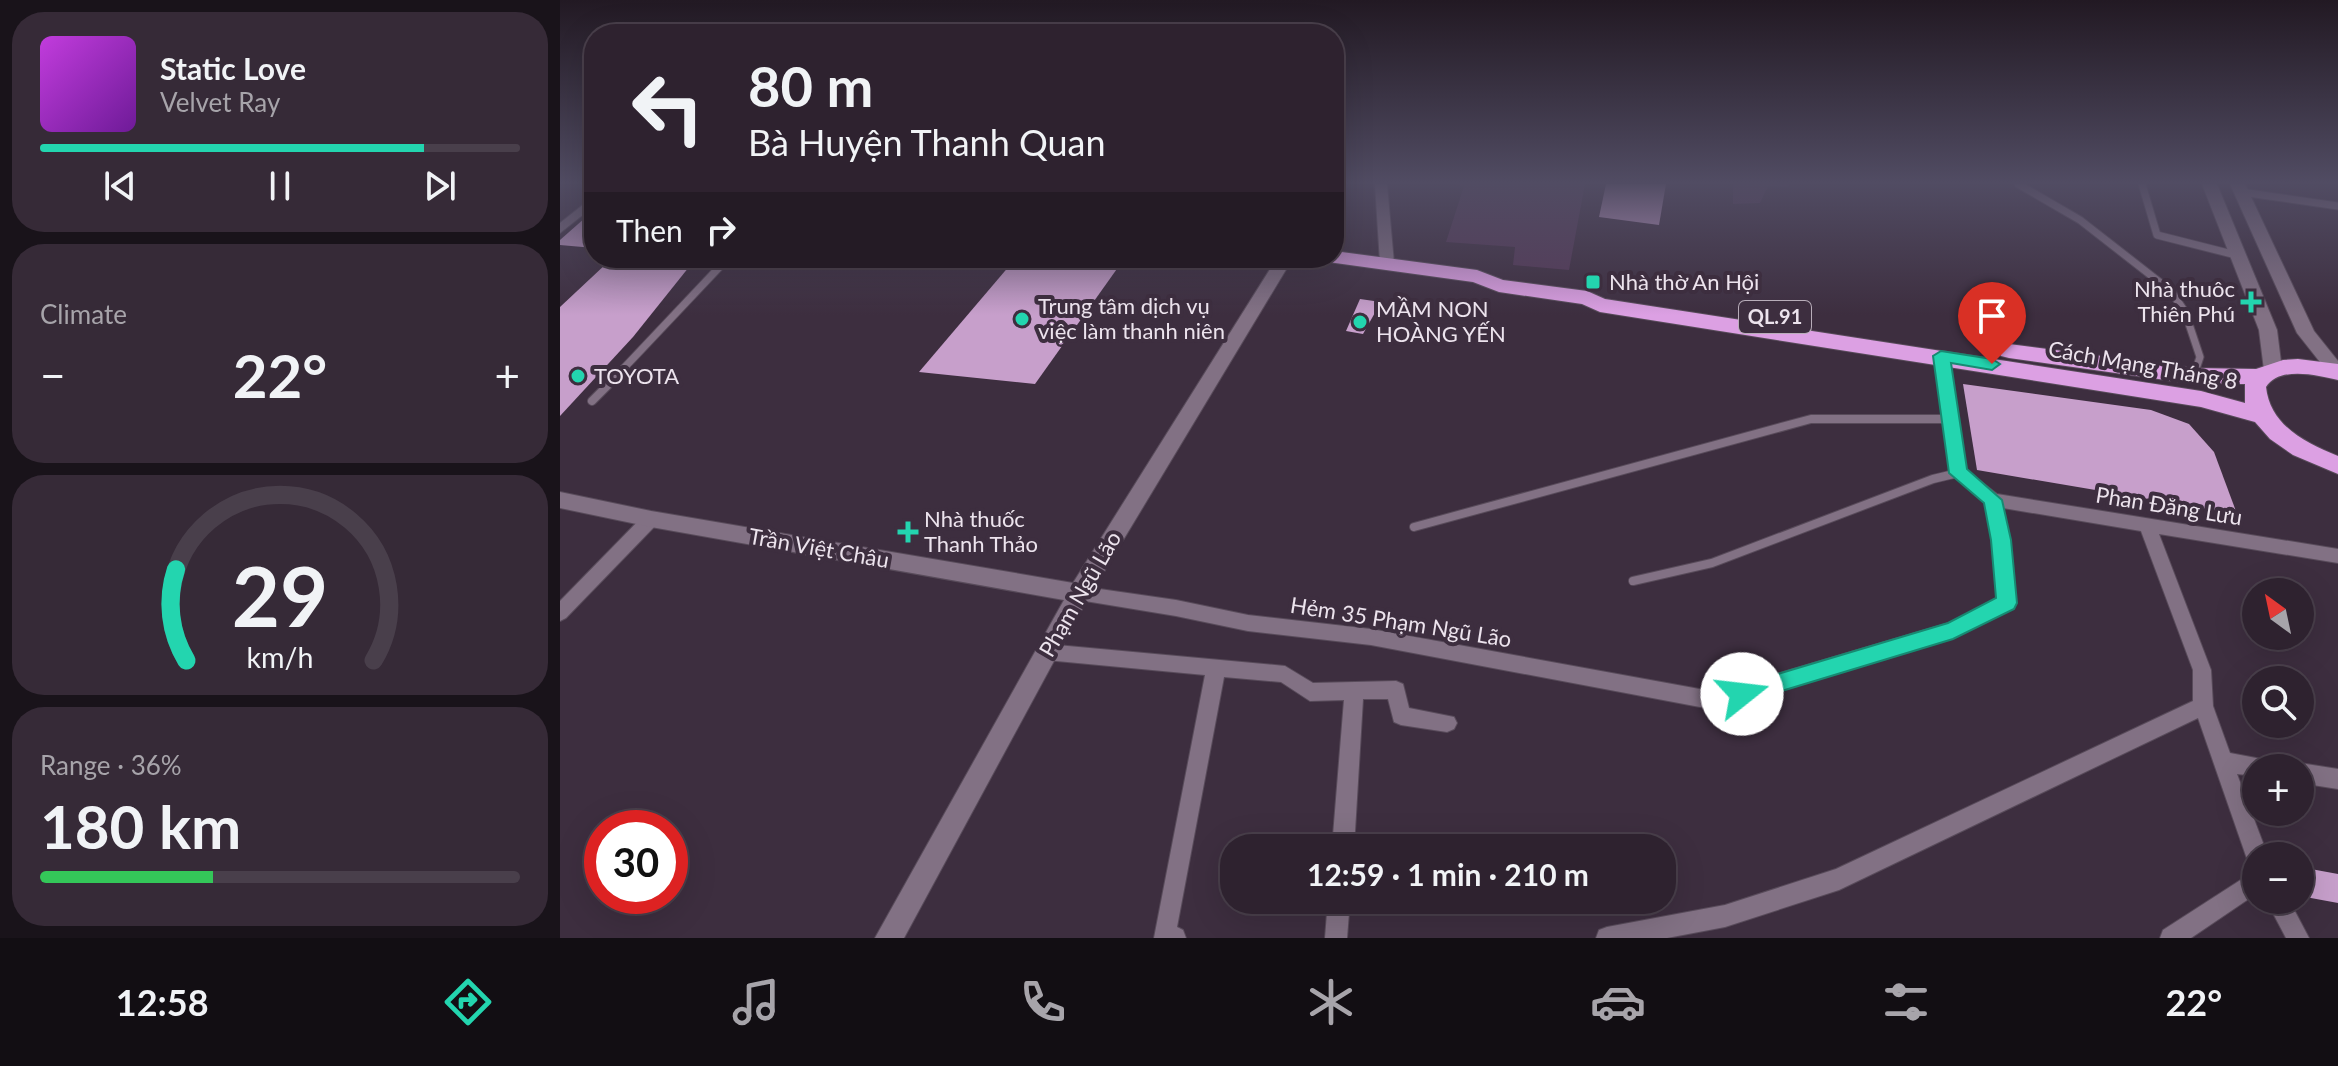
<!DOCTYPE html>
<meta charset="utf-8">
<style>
body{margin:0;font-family:Lato,sans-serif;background:#362a37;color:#f1f3f6;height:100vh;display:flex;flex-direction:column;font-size:30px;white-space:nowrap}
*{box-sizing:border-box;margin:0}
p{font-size:26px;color:#a7a4aa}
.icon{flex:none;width:44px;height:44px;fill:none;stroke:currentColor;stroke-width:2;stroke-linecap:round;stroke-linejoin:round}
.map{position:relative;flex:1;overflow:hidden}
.side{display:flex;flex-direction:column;gap:12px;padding:12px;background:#19131a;width:560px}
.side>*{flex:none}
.top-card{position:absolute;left:24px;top:24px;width:760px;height:244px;border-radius:32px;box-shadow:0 8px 32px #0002,0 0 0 2px #493f4b;background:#2e222f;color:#f1f3f6;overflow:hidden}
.needle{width:52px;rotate:327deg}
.fabs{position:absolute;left:1682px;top:578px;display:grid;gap:16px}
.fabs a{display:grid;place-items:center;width:72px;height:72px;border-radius:50%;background:#2e222f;box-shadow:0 8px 32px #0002,0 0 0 2px #493f4b;font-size:40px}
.speed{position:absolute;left:24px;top:810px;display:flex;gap:16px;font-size:40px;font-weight:700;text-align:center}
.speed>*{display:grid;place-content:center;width:104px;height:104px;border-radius:50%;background:#2e222f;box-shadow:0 8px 32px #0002,0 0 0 2px #493f4b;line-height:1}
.speed .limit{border:12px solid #d22;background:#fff;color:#111}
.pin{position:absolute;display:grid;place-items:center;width:68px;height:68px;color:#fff;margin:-82px -34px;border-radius:50% 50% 50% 0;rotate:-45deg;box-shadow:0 0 8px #0007}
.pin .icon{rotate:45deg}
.me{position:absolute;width:88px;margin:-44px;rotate:74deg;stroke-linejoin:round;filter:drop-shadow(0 0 6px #0008)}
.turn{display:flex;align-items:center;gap:28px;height:168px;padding:0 32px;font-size:36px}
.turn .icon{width:104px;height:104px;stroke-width:2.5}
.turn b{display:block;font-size:56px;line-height:68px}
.then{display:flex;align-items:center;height:76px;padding:0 32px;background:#0003;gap:16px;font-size:30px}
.big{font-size:60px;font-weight:700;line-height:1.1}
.side .widget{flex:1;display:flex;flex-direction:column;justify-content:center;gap:12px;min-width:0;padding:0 28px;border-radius:32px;background:#362a37}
.side .dial{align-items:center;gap:0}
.dial svg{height:208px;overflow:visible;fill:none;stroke:#493f4b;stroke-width:7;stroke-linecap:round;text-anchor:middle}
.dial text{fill:#f1f3f6;stroke:none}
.song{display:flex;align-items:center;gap:24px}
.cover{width:96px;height:96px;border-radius:12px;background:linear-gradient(135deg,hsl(290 70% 55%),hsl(280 70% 35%))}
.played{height:8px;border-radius:4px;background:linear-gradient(90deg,#23d5af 80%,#493f4b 80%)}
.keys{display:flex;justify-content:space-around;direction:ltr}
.heat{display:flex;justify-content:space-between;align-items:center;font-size:44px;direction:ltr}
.charge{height:12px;border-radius:6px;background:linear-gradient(90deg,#34c759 36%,#493f4b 0)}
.trip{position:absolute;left:660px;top:834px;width:456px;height:80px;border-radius:32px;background:#2e222f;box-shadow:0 8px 32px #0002,0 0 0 2px #493f4b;font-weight:700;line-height:80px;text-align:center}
.tabs{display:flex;height:128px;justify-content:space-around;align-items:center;background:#120e13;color:#a7a4aa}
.tabs .icon{width:56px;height:56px}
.tabs .selected{color:#23d5af}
.tabs b{font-size:36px;color:#f1f3f6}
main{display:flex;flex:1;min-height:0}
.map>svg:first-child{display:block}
</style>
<main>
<section class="side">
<div class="widget">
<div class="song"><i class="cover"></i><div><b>Static Love</b><p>Velvet Ray</p></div></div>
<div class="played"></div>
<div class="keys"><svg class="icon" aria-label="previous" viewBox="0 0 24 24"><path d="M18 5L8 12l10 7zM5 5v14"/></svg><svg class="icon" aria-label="pause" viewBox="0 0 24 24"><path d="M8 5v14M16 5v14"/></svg><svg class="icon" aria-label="next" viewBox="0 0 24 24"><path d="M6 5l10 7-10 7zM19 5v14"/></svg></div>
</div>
<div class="widget"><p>Climate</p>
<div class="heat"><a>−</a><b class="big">22°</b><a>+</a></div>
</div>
<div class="widget dial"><svg viewBox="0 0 100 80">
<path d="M14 69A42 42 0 1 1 86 69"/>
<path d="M14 69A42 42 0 0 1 10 34" stroke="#23d5af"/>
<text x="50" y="56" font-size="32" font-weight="700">29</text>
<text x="50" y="72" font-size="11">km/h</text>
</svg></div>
<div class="widget"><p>Range · 36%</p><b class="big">180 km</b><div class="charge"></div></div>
</section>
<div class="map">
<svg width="1778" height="938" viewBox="0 0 1778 938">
<rect width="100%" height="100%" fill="#3d2e3f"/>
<g fill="#543957">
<path d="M 892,184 L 1025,184 L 1009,270 L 953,265 L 955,247 L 886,242 L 904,186 Z"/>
<path d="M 1173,184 L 1230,184 L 1228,187 L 1208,186 L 1200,203 L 1173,204 Z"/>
</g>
<g fill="#c79fcb">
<path d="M 1046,184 L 1106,184 L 1099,225 L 1039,217 Z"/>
<path d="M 34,210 L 34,248 L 0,245 L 0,240 Z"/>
<path d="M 456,258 L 497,258 L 559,266 L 475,384 L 359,372 Z"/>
<path d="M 47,263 L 129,267 L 73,337 L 0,416 L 0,307 Z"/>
<path d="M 800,299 L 821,302 L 803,334 L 786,331 Z"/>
<path d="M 1403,384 L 1591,410 L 1629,424 L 1654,452 L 1677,514 L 1417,470 Z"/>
<path d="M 1740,867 L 1778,874 L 1778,903 L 1740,896 Z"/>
</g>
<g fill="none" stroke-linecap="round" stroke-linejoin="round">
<g stroke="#584b5a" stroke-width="9">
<g id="lane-far1">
<path d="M 1458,184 L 1520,220 L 1611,291 L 1625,312 L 1640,357 L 1634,375"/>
<path d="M 1582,184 L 1597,235 L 1676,255"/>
<path d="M 1681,192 L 1778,206"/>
<path d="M 47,386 L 168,258"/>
</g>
</g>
<g stroke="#584b5a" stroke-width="10">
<g id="lane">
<path d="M 32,401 L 49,384"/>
<path d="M 854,527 L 1251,419 L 1390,419"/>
<path d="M 1073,581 L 1152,563 L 1373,479 L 1398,473"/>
</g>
</g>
<g stroke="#584b5a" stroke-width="2">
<g id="street">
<path d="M 815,184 L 827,184 L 834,263 L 827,267 L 820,263 Z"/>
<path d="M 34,196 L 34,206 L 0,233 L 0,223 Z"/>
<path d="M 1381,351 L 1388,356 L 1406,470 L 1437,494 L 1778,549 L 1778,563 L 1599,534 L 1651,670 L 1653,706 L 1670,753 L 1712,761 L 1715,768 L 1696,768 L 1696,776 L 1677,774 L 1708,856 L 1696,856 L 1696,866 L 1689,864 L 1686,856 L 1638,718 L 1279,890 L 1165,927 L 1107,938 L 1036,938 L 1039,930 L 1047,927 L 1165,905 L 1276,869 L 1633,701 L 1633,670 L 1581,531 L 1443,508 L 1449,540 L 1456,603 L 1453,608 L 1393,638 L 1156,710 L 811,645 L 688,631 L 616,616 L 519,600 L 513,598 L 510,593 L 513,588 L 519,586 L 616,600 L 688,615 L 811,629 L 1156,692 L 1389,623 L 1438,599 L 1433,540 L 1425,503 L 1390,473 L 1374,356 Z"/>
<path d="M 91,512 L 97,514 L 99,519 L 97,524 L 6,618 L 0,621 L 0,601 L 85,514 Z"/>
<path d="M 486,644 L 725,666 L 753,683 L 836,681 L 843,684 L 849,708 L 894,717 L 897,723 L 894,729 L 887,732 L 841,725 L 834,722 L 828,699 L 803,699 L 794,848 L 772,848 L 784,700 L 750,701 L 721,682 L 664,677 L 617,927 L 623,930 L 626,938 L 594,938 L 645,675 L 486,660 L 479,658 L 477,652 L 479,646 Z"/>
<path d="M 1740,763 L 1778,769 L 1778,789 L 1740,783 L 1740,768 L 1732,768 Z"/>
<path d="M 1696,870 L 1696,894 L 1631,938 L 1600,938 L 1603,930 Z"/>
<path d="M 768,900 L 790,900 L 787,938 L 765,938 Z"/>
<path d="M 1706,900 L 1729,900 L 1749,938 L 1726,938 Z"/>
</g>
</g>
<g stroke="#584b5a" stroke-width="2">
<g id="secondary">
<path d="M 1642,184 L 1657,184 L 1717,330 L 1722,370 L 1719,374 L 1707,374 L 1704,370 L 1699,330 Z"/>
<path d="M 1670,184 L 1685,184 L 1754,331 L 1778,361 L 1778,378 L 1771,376 L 1737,333 Z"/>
<path d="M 717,258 L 733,258 L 527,600 L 344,938 L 315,938 L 504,600 L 91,527 L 0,508 L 0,492 L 91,511 L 513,583 Z"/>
</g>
</g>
<g stroke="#584b5a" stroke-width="2">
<path id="highway" d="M 774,251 L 917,270 L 943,280 L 1027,291 L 1045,299 L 1641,391 L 1685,403 L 1685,384 L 1634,384 L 1449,358 L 1441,356 L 1438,351 L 1441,346 L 1449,344 L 1634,368 L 1696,369 L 1723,360 L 1738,359 L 1778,364 L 1778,380 C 1757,375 1719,366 1706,387 C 1710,425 1745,443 1778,456 L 1778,474 L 1733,455 L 1710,439 L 1695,422 L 1641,407 L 1040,312 L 1022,304 L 939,292 L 913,282 L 768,262 L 748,264 L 738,258 L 774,258 Z"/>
</g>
<use href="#lane-far1" stroke="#827184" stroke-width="7"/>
<use href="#lane" stroke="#827184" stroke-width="8"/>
<use href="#street" fill="#827184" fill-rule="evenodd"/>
<use href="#secondary" fill="#827184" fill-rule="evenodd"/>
<use href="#highway" fill="#dca0e3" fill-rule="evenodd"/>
</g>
<linearGradient id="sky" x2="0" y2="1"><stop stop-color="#221923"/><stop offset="0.58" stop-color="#514c63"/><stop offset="1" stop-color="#514c63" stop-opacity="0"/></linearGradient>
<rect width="1778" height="315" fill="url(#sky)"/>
<path fill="#23d5af" stroke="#178a72" stroke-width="2" d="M 1381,351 L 1432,359 L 1440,364 L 1432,370 L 1391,363 L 1407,469 L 1442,500 L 1451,540 L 1457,603 L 1454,609 L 1393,639 L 1182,703 L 1174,701 L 1171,694 L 1174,687 L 1388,623 L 1436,598 L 1431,540 L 1424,503 L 1389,473 L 1373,356 Z"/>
<g fill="#23d5af" stroke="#3d2e3f" stroke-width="3">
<rect x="1025" y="274" width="16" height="16" rx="4"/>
<path d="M1687 290h8v8h8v8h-8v8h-8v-8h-8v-8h8z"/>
<circle cx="462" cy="319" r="8"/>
<circle cx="800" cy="322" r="8"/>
<circle cx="18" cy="376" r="8"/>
<path d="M344 520h8v8h8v8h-8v8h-8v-8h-8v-8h8z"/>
</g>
<g text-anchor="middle" stroke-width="8" stroke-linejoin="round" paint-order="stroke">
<rect fill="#3d2e3f" stroke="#b8adb9" stroke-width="2" x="1179" y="301" width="72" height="32" rx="6"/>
<g font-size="20" font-weight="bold" fill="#ece3ed">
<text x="1215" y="324">QL.91</text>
</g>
<g font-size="22" fill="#ece3ed" stroke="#3d2e3f" text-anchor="start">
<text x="1049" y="290">Nhà thờ An Hội</text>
<text x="1675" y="297" text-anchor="end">Nhà thuôc<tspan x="1675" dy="25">Thiên Phú</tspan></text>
<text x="478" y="314">Trung tâm dịch vụ<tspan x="478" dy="25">việc làm thanh niên</tspan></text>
<text x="816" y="317">MẦM NON<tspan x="816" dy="25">HOÀNG YẾN</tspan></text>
<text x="34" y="384">TOYOTA</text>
<text x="364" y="527">Nhà thuốc<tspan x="364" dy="25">Thanh Thảo</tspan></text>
</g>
<g font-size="22" fill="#ece3ed" stroke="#3d2e3f">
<text transform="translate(1583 365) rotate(10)" y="8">Cách Mạng Tháng 8</text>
<text transform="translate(1609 506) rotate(9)" y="8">Phan Đăng Lưu</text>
<text transform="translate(259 548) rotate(10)" y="8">Trần Việt Châu</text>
<text transform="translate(520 594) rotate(-60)" y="8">Phạm Ngũ Lão</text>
<text transform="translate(841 622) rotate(9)" y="8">Hẻm 35 Phạm Ngũ Lão</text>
</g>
</g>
</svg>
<div class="fabs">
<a><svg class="needle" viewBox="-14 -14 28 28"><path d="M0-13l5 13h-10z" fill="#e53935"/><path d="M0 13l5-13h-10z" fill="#a7a4aa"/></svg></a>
<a><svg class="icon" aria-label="search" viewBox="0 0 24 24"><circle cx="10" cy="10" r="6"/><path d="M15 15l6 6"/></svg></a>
<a>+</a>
<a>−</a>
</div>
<div class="speed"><div class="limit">30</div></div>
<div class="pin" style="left:1432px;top:364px;background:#d93025"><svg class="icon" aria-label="arrive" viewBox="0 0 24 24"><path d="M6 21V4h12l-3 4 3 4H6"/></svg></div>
<svg class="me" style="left:1182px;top:694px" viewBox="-20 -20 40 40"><circle r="19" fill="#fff"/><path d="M0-13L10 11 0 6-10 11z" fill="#23d5af"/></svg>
<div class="trip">12:59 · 1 min · 210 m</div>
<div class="top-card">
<div class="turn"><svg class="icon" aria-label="left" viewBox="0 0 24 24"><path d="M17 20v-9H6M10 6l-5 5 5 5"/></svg><div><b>80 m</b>Bà Huyện Thanh Quan</div></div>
<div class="then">Then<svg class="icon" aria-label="right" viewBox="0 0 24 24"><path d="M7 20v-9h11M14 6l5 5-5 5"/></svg></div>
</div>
</div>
</main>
<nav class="tabs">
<b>12:58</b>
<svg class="icon selected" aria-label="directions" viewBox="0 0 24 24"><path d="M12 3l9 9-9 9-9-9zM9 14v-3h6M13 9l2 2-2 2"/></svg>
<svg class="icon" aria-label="music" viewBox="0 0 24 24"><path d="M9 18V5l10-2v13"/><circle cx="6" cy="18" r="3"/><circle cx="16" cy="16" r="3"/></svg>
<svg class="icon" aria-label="phone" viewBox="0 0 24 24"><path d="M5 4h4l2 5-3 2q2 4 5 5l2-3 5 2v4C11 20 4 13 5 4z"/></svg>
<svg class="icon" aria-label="climate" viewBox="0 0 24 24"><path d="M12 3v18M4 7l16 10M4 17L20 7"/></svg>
<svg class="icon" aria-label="car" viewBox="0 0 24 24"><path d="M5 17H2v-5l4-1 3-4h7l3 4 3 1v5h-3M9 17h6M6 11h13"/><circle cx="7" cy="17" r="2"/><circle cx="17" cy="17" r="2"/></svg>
<svg class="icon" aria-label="filters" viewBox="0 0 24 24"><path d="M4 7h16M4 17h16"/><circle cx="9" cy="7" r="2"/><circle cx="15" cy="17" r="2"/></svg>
<b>22°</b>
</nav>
